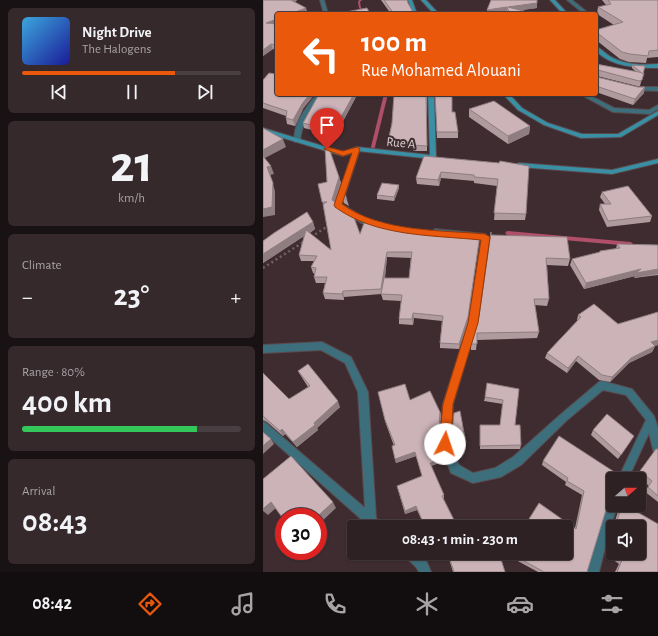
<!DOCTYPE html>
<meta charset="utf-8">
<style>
body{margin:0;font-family:"Alegreya Sans",sans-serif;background:#36292c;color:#f1f3f6;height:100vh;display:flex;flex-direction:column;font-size:15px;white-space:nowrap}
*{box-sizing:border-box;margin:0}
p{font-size:13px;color:#a7a3a6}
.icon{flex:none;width:22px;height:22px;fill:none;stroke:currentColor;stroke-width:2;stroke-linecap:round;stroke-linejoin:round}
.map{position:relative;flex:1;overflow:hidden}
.side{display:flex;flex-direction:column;gap:8px;padding:8px;background:#191214;width:263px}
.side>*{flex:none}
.guide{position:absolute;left:12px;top:12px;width:323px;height:84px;border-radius:4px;box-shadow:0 1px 3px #0004,0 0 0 1px #493e41;background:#ea580c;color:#fff;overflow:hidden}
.needle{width:26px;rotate:70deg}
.buttons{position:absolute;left:343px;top:472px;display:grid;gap:8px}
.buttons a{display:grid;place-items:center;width:40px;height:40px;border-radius:4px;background:#2e2124;box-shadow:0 1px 3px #0004,0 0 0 1px #493e41;font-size:20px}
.speed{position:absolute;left:12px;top:508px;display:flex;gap:8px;font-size:20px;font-weight:700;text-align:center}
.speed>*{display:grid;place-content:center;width:52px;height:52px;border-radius:50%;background:#2e2124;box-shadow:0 1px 3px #0004,0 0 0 1px #493e41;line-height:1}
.speed .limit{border:6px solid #d22;background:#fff;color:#111}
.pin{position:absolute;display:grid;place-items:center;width:34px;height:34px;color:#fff;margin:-41px -17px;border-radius:50% 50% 50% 0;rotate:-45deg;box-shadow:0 0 4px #0007}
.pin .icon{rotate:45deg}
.me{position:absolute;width:44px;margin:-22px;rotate:4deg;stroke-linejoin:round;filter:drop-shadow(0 0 3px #0008)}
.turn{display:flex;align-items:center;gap:14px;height:84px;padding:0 20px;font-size:18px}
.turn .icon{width:52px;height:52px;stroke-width:2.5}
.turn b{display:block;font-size:28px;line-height:34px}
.big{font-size:30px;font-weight:600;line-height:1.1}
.side .widget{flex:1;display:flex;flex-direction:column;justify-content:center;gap:6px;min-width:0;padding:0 14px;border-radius:6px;background:#36292c}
.side .dial{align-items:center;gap:0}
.dial b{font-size:52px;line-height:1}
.song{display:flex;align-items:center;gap:12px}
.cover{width:48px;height:48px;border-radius:6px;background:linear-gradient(135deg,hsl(200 70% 55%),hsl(240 70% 35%))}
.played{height:4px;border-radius:2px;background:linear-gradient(90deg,#ea580c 70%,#493e41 70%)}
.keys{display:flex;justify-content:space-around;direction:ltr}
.heat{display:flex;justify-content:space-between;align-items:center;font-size:22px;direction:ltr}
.charge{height:6px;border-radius:3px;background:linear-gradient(90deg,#34c759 80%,#493e41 0)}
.trip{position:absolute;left:84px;top:520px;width:226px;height:40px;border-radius:4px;background:#2e2124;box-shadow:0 1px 3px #0004,0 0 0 1px #493e41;font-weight:600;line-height:40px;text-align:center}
.tabs{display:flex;height:64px;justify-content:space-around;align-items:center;background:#120d0e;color:#a7a3a6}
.tabs .icon{width:28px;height:28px}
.tabs .on{color:#ea580c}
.tabs b{font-size:18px;color:#f1f3f6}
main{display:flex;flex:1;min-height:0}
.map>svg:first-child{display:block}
</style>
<main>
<section class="side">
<div class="widget">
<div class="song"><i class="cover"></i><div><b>Night Drive</b><p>The Halogens</p></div></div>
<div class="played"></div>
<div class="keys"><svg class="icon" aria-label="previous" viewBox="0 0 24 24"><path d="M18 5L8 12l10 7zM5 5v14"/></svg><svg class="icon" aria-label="pause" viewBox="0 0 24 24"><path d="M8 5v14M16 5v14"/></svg><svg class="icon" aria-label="next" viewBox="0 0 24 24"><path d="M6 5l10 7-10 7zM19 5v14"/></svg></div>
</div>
<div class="widget dial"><b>21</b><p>km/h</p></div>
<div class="widget"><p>Climate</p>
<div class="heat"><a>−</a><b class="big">23°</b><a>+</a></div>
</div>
<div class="widget"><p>Range · 80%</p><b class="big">400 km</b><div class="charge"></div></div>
<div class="widget"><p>Arrival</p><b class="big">08:43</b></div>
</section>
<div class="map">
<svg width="395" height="572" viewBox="0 0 395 572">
<rect width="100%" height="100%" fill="#3e2c30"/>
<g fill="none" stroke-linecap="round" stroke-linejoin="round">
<g fill="#af4f6a" fill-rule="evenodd">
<path d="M 96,0 L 99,0 L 97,2 L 98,8 L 105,14 L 102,14 L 96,8 L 95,2 Z"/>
<path d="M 121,94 L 125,94 L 111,151 L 109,152 L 107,151 Z"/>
<path d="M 244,231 L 368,242 L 370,244 L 368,246 L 244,235 L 242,233 Z"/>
</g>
<g stroke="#5a4a4d" stroke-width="2">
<g id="street">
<path d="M 57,0 L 61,0 L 65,14 L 61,14 Z"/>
<path d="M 304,0 L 309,0 L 324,12 L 320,13 Z"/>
<path d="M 372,87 L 395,87 L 395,91 L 370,90 L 370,88 Z"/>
<path d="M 54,94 L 60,94 C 48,109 39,122 37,141 L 36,142 L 32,142 C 28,126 44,106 54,94 Z"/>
<path d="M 317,94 L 324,94 L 351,108 L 386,110 L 395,105 L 395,109 L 387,114 L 350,112 Z"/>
<path d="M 94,147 L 97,149 L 79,204 L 103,219 L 120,223 L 121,225 L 120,227 L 117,228 L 98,223 L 72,205 L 91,149 Z"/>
<path d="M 172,229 L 222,234 L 226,237 L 214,323 L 190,404 L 187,444 L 196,465 L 210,473 L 232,468 L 250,457 L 297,415 L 336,382 L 339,381 L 369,389 L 391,416 L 395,428 L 395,455 L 391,453 L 386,433 L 365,479 L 355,479 L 383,420 L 363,395 L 340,390 L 303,421 L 258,465 L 238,477 L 210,483 L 188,473 L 177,444 L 180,404 L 206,323 L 218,239 L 169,234 L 168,232 Z"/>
<path d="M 59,342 L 88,357 L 105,392 L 113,518 L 119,523 L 121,527 L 107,527 L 0,432 L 0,421 L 3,423 L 102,508 L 95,392 L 82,363 L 58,350 L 0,353 L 0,345 Z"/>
<path d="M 350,500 L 350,505 L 355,505 L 348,524 L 336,572 L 324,572 L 338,524 L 346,501 Z"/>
<path d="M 140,553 L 155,553 L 163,560 L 168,572 L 156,572 C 153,564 144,561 140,553 Z"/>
</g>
</g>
<g stroke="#5a4a4d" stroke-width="2">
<g id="secondary">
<path d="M 145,0 L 149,0 L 154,14 L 150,14 Z"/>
<path d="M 158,0 L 163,0 L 176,14 L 171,14 Z"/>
<path d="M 287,0 L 292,0 L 305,14 L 300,14 Z"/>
<path d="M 333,46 C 338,49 343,54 348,57 C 363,65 379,65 395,64 L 395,68 C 373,68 349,67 333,51 Z"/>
<path d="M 165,94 L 171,94 L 173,157 L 170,159 L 95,151 L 80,156 L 0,132 L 0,128 L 80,152 L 94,147 L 167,155 Z"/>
<path d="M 240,94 L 246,94 L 259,108 L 285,123 L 319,134 L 355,134 L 393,112 L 395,111 L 395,115 L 358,137 L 318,138 L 281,125 L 255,110 Z"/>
<path d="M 395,159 L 395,163 L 349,174 L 256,167 L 253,165 L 256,163 L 349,170 Z"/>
</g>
</g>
<g stroke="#726265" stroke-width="2.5" stroke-dasharray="2 3" stroke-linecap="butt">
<path d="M 48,237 L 65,226"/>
<path d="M 0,268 L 42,241"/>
</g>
<use href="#street" fill="#3c6e7c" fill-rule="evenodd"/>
<use href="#secondary" fill="#3990a5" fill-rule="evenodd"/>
</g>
<g fill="#af9a9e" fill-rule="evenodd">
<path d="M 0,0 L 34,0 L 32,2 L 43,8 L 44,13 L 14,14 L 14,50 L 10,49 L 0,56 Z"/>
<path d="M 118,0 L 144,0 L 145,3 L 151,14 L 128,14 Z"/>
<path d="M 339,0 L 395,0 L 395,57 L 384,58 L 383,63 L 366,62 L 357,59 L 333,40 L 333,30 L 351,25 L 334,14 L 335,7 L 343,5 Z"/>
<path d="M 274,3 L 274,8 L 258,10 L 272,14 L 245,14 L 244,12 L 230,14 L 224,14 L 224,10 Z"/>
<path d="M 333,64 L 373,72 L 369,68 L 369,65 L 382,66 L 377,86 L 374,86 L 334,76 L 334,77 L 381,93 L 370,105 L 333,92 Z"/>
<path d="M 13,74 L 40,109 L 32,126 L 24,124 L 23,118 L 23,116 L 0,108 L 0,80 Z"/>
<path d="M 56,94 L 164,94 L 164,151 L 150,151 L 150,148 L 126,147 L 125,142 L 129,123 L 131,96 L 94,95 L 78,125 L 68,135 L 41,128 L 40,123 Z"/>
<path d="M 172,94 L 189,112 L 195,132 L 195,138 L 174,138 Z"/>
<path d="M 206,109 L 267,126 L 266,134 L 245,144 L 206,117 Z"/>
<path d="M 62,148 L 66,148 L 76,177 L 78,183 L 72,202 L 89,212 L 97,234 L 101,223 L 117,222 L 130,226 L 130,227 L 182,232 L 182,234 L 217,235 L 216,240 L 205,323 L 196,349 L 177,348 L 177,343 L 179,321 L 151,318 L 150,325 L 136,324 L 136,319 L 138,301 L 120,300 L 118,294 L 81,297 L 81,300 L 62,299 L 60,293 L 62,283 L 53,283 L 51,277 L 52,274 L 50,273 L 48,267 L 51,261 L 38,261 L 36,255 L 41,236 L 0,263 L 0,241 L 11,233 L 44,212 L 50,222 L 52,229 L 47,233 L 68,250 L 60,204 L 55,184 L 64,182 ZM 124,257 L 148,258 L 146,278 L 122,278 Z"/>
<path d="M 161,156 L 236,163 L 263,214 L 262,220 L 231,220 L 234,186 L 211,183 L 211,181 L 178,178 L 176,186 L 154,184 L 153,178 Z"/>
<path d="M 136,185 L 136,188 L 131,201 L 114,199 L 114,195 Z"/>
<path d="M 339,192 L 389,216 L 387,222 L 344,227 L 336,210 L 337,204 L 342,204 L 337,197 Z"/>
<path d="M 79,197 L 84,200 L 86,206 L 81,203 Z"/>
<path d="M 228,235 L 307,259 L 305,266 L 284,265 L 286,299 L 284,306 L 272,305 L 276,332 L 274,338 L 214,340 L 213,350 L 208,350 L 208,344 L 216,317 Z"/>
<path d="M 354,244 L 395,245 L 395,275 L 371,278 L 372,276 L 321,289 L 307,265 L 309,259 L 336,253 L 337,251 L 353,249 Z"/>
<path d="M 395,312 L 395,345 L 391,346 L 392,346 L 389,352 L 366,363 L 347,382 L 336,380 L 313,361 L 304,373 L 282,358 L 284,353 L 314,321 L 314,320 L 315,315 L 355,324 Z"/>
<path d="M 35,371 L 77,407 L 54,428 L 55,430 L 34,447 L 22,434 L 20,436 L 4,422 L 0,420 L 0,373 L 26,399 L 45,387 L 38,376 Z"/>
<path d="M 256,389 L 252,425 L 258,445 L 257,449 L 217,449 L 217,425 L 237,425 L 240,404 L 221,401 L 222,397 Z"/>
<path d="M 115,392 L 147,400 L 177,412 L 178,416 L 176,441 L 182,461 L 168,466 L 181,495 L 181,498 L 180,499 L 194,527 L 162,527 L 154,510 L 142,514 L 134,486 L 159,476 L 153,456 L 133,463 L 129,446 L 131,446 L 123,424 Z"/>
<path d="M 330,430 L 368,441 L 355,459 L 328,435 Z"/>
<path d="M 393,449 L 395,449 L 395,502 L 381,491 L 386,486 L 374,475 Z"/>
<path d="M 280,461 L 347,497 L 324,572 L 275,572 L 240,553 L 303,553 L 312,528 L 319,495 L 302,485 L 303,482 L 279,465 Z"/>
<path d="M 358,505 L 362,505 L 395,524 L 395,572 L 352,572 L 356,564 L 342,554 L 356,508 ZM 350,527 L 376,527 L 376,553 L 350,553 Z"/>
<path d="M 181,553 L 203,553 L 205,558 L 242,572 L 190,572 L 186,559 L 184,560 Z"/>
</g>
<g fill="#8e7d81">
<path d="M 28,0 L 34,0 L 29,5 Z"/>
<path d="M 274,3 L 274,8 L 246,12 L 245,7 Z"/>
<path d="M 244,7 L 244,12 L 230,14 L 224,14 L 224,10 Z"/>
<path d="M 43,8 L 44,13 L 41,14 L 27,14 Z"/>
<path d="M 14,19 L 14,25 L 3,23 Z"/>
<path d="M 8,44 L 10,49 L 0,56 L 0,50 Z"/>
<path d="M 382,87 L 381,93 L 370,105 L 372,99 Z"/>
<path d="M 47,94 L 52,94 L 40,109 L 32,126 L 30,120 L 39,104 Z"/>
<path d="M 91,94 L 94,94 L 94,95 L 78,125 L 68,135 L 67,130 Z"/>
<path d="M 267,126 L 266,134 L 245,144 L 245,136 Z"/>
<path d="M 20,139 L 23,147 L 0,159 L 0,150 Z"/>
<path d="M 8,166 L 11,174 L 7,175 L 12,191 L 12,215 L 0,217 L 0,209 L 4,167 Z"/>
<path d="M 178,172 L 178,178 L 176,186 L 175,180 Z"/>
<path d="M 76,177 L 78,183 L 71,206 L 69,200 Z"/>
<path d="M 136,185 L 136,188 L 131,201 L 131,197 Z"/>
<path d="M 50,222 L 52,229 L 0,263 L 0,254 Z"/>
<path d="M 217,235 L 216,240 L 205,323 L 196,349 L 196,344 Z"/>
<path d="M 124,252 L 124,257 L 120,294 L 118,289 Z"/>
<path d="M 378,269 L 395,269 L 395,274 L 371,278 L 372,276 L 321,289 L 323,283 Z"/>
<path d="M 80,291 L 81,297 L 81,300 L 79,294 Z"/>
<path d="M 150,313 L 151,318 L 150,325 L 149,319 Z"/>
<path d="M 395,340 L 395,345 L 386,348 L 388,342 Z"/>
<path d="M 392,346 L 389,352 L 366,363 L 347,382 L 349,377 L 368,358 Z"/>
<path d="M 315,356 L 313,361 L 304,373 L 305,368 Z"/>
<path d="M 75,401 L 77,407 L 54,428 L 55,430 L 34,447 L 30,442 L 51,423 Z"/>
<path d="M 177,412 L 178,416 L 176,444 L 175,440 Z"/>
<path d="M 19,429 L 22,434 L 20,436 L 17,431 Z"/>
<path d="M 202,438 L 202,440 L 189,443 L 188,441 Z"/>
<path d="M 8,439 L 11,444 L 0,454 L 0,446 Z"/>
<path d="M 152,452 L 153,456 L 133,463 L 132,459 Z"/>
<path d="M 182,457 L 182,461 L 167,466 L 167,463 Z"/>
<path d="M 8,502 L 13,508 L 5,515 L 0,511 L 0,509 Z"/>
<path d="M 70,502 L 73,508 L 55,525 L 55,517 L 54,517 Z"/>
<path d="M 153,506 L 154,510 L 142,514 L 142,511 Z"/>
<path d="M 186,557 L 186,559 L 184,560 L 183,558 Z"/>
</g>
<g fill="#cbb3b8" stroke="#8e7d81">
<path d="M 0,0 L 28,0 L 43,8 L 27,14 L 14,14 L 14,19 L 3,23 L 14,24 L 14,45 L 8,44 L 0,50 Z"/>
<path d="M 121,0 L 144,0 L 145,3 L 151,14 L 131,14 Z"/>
<path d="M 228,0 L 274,0 L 274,3 L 245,7 L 272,14 L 247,14 L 244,7 L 224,10 Z"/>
<path d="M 345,0 L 395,0 L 395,50 L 386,51 L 385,56 L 367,54 L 359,52 L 333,32 L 333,30 L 360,22 L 335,7 L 348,4 Z"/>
<path d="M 104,8 L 107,14 L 85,14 L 83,12 Z"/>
<path d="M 333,64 L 381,73 L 379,80 L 376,81 L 335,70 L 333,71 Z"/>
<path d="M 369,65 L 382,66 L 380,74 Z"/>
<path d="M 333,72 L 334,77 L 375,87 L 382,87 L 372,99 L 333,86 Z"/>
<path d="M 6,73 L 13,74 L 14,73 L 14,94 L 47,94 L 39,104 L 30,120 L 23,118 L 24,111 L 0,103 L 0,80 Z"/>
<path d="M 56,94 L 91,94 L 77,119 L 67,130 L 40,123 Z"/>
<path d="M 131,94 L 163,94 L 164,146 L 149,145 L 150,142 L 125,142 L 129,123 Z"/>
<path d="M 172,94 L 189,94 L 189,112 L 192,112 L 195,132 L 174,132 Z"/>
<path d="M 231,101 L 267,126 L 245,136 L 206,109 Z"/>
<path d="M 0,128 L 20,139 L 0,150 Z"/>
<path d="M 62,148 L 66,148 L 76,177 L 69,200 L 89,212 L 97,234 L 101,223 L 117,222 L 130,226 L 130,227 L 182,232 L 182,234 L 217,235 L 205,317 L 196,344 L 177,343 L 180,316 L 150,313 L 149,319 L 136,319 L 139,295 L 118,294 L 121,278 L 146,278 L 149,252 L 124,252 L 118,289 L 80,291 L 79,294 L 60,293 L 64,277 L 51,277 L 53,268 L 48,267 L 54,256 L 36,255 L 43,230 L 68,250 L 60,204 L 64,202 L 59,202 L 55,184 L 64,182 Z"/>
<path d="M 0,156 L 8,166 L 4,167 L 10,183 L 9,207 L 0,209 Z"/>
<path d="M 161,156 L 236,163 L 237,161 L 266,166 L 263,214 L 231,213 L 235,179 L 211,177 L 211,175 L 178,172 L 175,180 L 153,178 Z"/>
<path d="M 119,183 L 136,185 L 131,197 L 114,195 Z"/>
<path d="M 365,186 L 389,216 L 345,221 L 337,204 L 348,204 L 339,192 Z"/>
<path d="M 81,191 L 84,200 L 79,197 Z"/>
<path d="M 44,212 L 50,222 L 0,254 L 0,241 L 11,233 Z"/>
<path d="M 228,232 L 228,235 L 304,237 L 307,259 L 283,258 L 286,299 L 271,299 L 276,332 L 214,333 L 214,344 L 208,344 L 216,317 Z"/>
<path d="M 354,244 L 395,245 L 395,269 L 373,273 L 378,269 L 323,283 L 309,259 L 337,252 L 337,251 L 357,248 Z"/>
<path d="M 331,304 L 355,324 L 395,312 L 395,340 L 388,342 L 392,346 L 368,358 L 349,377 L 339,375 L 315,356 L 305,368 L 284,353 L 318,317 L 315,315 Z"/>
<path d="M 45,364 L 75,401 L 51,423 L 52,425 L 30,442 L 19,429 L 17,431 L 0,416 L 0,373 L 26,399 L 47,386 L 35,371 Z"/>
<path d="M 224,383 L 256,389 L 252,425 L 257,425 L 258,445 L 217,446 L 217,425 L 237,425 L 240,400 L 222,397 Z"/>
<path d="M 142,384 L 147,400 L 167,391 L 177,412 L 175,440 L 182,457 L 167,463 L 181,495 L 179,496 L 192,522 L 194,527 L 162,527 L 153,506 L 142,511 L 134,486 L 159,476 L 152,452 L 132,459 L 129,446 L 132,445 L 122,420 L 115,392 Z"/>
<path d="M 197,411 L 202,438 L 188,441 L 191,413 Z"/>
<path d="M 344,414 L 371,436 L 358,455 L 330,430 Z"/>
<path d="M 0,432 L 8,439 L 0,446 Z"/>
<path d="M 296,436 L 356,475 L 355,479 L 350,479 L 350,490 L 347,497 L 324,572 L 281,572 L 247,553 L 303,553 L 303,527 L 261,527 L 276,503 L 313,529 L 321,491 L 304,481 L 305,478 L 280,461 Z"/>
<path d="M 393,449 L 395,449 L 395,496 L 385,487 L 389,481 L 377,471 Z"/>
<path d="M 28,456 L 70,502 L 54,517 L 21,517 L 21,520 L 8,502 L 0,509 L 0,479 Z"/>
<path d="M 359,505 L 362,505 L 395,524 L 395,572 L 354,572 L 359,560 L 345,551 L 350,535 L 350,553 L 376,553 L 376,527 L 352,527 Z"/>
<path d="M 244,521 L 255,527 L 241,527 Z"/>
<path d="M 182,553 L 203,553 L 205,558 L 217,553 L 236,553 L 242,572 L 191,572 L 186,557 L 183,558 Z"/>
</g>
<path fill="#ea580c" stroke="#983908" d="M 94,147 L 97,149 L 79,204 C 117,232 177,230 222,234 L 227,237 L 215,323 L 190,404 L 188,444 L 186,448 L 182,450 L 178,448 L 176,444 L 180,404 L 205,323 L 218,240 C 169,235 113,237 72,207 L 71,205 L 89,153 L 80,156 L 61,149 L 64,147 L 80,151 Z"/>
<g text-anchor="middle" stroke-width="4" stroke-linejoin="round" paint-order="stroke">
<g font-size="13" fill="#dcd0d2" stroke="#3e2c30">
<text transform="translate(138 142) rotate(6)" y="5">Rue A</text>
</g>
</g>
</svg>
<div class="buttons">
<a><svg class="needle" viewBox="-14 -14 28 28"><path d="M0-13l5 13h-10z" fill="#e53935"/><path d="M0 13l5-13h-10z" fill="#a7a3a6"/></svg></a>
<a><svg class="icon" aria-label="sound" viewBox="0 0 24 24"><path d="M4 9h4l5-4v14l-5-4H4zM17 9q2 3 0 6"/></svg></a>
</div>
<div class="speed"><div class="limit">30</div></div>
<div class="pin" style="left:64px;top:149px;background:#d93025"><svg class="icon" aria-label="arrive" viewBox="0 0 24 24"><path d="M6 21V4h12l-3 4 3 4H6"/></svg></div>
<svg class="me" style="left:182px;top:444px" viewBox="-20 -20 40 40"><circle r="19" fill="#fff"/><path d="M0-13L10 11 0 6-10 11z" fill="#ea580c"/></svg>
<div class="trip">08:43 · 1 min · 230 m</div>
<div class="guide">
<div class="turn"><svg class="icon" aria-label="left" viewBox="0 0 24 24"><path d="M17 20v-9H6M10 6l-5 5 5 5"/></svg><div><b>100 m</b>Rue Mohamed Alouani</div></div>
</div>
</div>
</main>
<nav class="tabs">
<b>08:42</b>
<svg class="icon on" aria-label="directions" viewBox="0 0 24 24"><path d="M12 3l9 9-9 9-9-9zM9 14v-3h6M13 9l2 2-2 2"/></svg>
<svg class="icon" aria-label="music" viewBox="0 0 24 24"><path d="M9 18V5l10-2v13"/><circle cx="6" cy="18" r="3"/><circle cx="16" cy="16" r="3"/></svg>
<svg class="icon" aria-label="phone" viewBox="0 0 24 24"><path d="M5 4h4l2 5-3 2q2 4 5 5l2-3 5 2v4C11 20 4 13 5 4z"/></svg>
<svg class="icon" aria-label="climate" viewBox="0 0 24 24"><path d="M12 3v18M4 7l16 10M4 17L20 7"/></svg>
<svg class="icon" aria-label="car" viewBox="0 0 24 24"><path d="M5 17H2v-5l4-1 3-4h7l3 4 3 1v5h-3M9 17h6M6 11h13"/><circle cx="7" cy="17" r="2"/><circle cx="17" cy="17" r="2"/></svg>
<svg class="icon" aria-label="filters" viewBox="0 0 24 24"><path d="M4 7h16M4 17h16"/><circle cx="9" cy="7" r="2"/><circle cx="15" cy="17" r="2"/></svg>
</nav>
